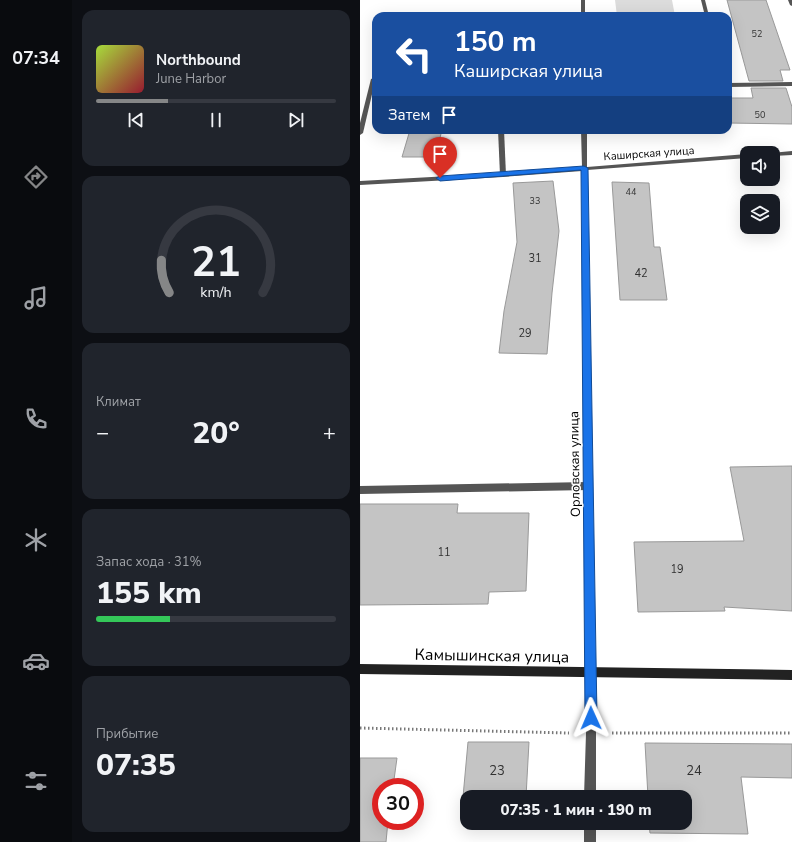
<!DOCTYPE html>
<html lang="ru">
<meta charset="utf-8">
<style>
body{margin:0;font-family:"Nunito Sans",sans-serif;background:#20242c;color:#f1f3f6;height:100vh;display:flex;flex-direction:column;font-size:15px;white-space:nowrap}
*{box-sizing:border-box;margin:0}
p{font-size:13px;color:#9ea1a6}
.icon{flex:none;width:22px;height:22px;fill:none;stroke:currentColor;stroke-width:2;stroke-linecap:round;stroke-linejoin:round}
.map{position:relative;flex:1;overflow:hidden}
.side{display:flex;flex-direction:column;gap:10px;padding:10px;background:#0d0f14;width:288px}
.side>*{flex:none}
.hud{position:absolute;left:12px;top:12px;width:360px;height:122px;border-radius:12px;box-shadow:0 4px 16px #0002;background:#1a4fa0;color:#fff;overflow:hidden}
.buttons{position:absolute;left:380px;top:146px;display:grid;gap:8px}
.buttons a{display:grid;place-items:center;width:40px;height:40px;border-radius:8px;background:#171b24;box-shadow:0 4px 16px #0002;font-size:20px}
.speed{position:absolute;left:12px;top:778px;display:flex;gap:8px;font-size:20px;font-weight:700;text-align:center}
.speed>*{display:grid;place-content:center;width:52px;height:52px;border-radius:50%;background:#171b24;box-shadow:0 4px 16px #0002;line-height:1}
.speed .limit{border:6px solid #d22;background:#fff;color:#111}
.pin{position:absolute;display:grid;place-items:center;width:34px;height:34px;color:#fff;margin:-41px -17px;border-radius:50% 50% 50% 0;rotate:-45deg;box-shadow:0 0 4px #0007}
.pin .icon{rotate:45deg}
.me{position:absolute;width:44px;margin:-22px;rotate:359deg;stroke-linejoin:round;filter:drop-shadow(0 0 3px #0008)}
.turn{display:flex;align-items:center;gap:14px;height:84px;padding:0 16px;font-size:18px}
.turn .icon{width:52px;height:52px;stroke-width:2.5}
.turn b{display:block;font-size:28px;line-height:34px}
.then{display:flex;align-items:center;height:38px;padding:0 16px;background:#0003;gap:8px;font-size:15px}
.big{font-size:30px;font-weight:800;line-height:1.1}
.side .widget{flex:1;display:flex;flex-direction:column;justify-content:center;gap:6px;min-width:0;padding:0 14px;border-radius:12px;background:#20242c}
.side .dial{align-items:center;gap:0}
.dial svg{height:104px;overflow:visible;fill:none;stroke:#363941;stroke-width:7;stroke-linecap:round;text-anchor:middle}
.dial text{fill:#f1f3f6;stroke:none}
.song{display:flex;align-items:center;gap:12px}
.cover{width:48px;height:48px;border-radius:6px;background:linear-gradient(135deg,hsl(80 70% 55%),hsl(350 70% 35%))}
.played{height:4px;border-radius:2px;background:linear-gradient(90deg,#858687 30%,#363941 30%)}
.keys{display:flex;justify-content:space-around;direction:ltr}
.heat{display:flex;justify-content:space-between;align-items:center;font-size:22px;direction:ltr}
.charge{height:6px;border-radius:3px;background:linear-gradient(90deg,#34c759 31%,#363941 0)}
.trip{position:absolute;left:100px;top:790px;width:232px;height:40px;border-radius:12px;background:#171b24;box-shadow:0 4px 16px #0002;font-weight:800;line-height:40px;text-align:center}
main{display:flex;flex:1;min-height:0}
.tabs{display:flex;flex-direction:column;width:72px;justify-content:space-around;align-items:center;background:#090b0e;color:#9ea1a6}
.tabs .icon{width:28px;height:28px}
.tabs .on{color:#858687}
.tabs b{font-size:18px;color:#f1f3f6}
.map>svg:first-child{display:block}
</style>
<main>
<nav class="tabs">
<b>07:34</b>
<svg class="icon on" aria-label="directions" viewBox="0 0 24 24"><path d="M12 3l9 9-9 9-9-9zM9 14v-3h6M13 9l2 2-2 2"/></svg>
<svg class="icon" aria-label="music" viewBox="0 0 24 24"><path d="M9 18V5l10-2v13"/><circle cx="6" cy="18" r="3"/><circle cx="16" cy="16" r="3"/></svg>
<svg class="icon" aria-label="phone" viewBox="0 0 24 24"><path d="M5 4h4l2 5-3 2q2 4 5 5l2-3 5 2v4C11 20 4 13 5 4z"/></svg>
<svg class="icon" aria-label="climate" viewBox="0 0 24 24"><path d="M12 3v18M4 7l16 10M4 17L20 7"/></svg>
<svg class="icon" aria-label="car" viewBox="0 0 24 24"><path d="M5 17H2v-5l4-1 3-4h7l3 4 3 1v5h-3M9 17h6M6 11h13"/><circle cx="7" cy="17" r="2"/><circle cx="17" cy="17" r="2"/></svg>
<svg class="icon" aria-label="filters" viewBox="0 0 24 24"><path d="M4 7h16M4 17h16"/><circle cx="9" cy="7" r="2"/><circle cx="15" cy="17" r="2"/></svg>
</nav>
<section class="side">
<div class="widget">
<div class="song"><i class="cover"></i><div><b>Northbound</b><p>June Harbor</p></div></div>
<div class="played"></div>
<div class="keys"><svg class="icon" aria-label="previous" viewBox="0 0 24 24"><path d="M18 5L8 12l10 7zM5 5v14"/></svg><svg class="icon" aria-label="pause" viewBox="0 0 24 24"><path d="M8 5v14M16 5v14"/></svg><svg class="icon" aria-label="next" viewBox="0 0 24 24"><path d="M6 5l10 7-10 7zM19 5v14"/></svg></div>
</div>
<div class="widget dial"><svg viewBox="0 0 100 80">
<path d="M14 69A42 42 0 1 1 86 69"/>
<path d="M14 69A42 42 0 0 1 8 44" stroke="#858687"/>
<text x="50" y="56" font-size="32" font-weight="700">21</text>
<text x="50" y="72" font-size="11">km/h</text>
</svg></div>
<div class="widget"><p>Климат</p>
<div class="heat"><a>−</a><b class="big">20°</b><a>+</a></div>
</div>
<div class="widget"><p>Запас хода · 31%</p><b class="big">155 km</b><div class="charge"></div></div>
<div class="widget"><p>Прибытие</p><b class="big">07:35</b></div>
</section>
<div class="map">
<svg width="432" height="842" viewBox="0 0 432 842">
<rect width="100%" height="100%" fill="#fff"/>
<path fill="#dcdcdc" d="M 255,0 L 312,0 L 315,16 L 257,16 Z"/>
<g fill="#c4c4c4" stroke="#999">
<path d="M 367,0 L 406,0 L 430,70 L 420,70 L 423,81 L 389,81 Z"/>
<path d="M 391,88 L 426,88 L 432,107 L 432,124 L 368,123 L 368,98 L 393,98 Z"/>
<path d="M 50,130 L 82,130 L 75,157 L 42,157 Z"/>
<path d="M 193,181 L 199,231 L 192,293 L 187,354 L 139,353 L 144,311 L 157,242 L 153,183 Z"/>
<path d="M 252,182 L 289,183 L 294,247 L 300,247 L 307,300 L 260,300 Z"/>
<path d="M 432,466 L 432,611 L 364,607 L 365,611 L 278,612 L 274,542 L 384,541 L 370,467 Z"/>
<path d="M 0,504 L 98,504 L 97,513 L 169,513 L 166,591 L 129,592 L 128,604 L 0,605 Z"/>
<path d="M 108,742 L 169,742 L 166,797 L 103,797 Z"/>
<path d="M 285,743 L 432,744 L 432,778 L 381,777 L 388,834 L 290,833 L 289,823 L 325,823 L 325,797 L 288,797 Z"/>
<path d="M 0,758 L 37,758 L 33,787 L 21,787 L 21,821 L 28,821 L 26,842 L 0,842 Z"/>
</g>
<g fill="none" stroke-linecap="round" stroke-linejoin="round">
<g stroke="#777" stroke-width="3" stroke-dasharray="1.5 2.5" stroke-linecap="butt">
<path d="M 0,728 L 209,733"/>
<path d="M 252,733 L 432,733"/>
</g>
<g fill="#555" fill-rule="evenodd">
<path d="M 341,0 L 345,0 L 349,16 L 345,16 Z"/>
<path d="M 16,77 L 3,133 L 0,135 L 0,123 L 11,79 Z"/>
<path d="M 432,82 L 432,86 L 368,87 L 368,83 Z"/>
<path d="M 138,130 L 144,130 L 146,175 L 143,177 L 140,175 Z"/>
<path d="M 228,482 L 231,483 L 232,486 L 231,489 L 228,490 L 0,494 L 0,486 Z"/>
</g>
<g fill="#555" fill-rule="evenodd">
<rect x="221" y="0" width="4" height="16"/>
<path d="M 428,0 L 432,0 L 432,6 L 430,5 Z"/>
<path d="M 221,130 L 227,130 L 227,167 L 387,154 L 387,158 L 227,170 L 236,733 L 236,797 L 224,797 L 226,733 L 222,171 L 143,177 L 0,185 L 0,181 L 143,173 L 222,167 Z"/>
<path d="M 432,151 L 432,155 L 413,156 L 413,153 L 411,153 Z"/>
<rect x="224" y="823" width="12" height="19"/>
</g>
<path fill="#222" fill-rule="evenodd" d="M 0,664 L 432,670 L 432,680 L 0,674 Z"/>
</g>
<path fill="#1a73e8" stroke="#114b97" d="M 224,166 L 228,168 L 237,718 L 235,722 L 231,724 L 226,722 L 225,718 L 221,170 L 80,181 L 76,178 L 80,176 Z"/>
<g text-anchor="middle" stroke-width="3" stroke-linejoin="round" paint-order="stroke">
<g font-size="9" fill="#313131">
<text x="397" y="37">52</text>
<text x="400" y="118">50</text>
<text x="271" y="195">44</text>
<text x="175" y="204">33</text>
</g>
<g font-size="11" fill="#000" stroke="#fff">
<text transform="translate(289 153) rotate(-4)" y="4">Каширская улица</text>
</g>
<g font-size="11" fill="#313131">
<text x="175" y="262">31</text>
<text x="281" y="277">42</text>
<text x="165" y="337">29</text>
<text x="84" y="556">11</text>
<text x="317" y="573">19</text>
</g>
<g font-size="13" fill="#000" stroke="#fff">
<text transform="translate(214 464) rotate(-91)" y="5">Орловская улица</text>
</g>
<g font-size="13" fill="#313131">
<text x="137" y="775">23</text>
<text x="334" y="775">24</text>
</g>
<g font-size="16" fill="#000" stroke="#fff">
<text transform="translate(132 655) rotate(1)" y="6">Камышинская улица</text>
</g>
</g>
</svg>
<div class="buttons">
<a><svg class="icon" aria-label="sound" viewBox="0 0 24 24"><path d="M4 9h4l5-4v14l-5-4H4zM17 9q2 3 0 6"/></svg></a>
<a><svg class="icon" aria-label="layers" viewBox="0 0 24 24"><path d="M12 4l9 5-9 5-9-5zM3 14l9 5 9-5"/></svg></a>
</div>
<div class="speed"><div class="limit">30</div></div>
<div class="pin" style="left:80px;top:178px;background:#d93025"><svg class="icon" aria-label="arrive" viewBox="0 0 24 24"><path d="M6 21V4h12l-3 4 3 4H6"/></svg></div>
<svg class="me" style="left:231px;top:718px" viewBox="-20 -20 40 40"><path d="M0-17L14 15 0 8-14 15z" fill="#1a73e8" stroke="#fff" stroke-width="4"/></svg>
<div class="trip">07:35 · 1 мин · 190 m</div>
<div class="hud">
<div class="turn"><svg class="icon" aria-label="left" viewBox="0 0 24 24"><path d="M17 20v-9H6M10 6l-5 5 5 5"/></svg><div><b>150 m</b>Каширская улица</div></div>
<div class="then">Затем<svg class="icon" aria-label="arrive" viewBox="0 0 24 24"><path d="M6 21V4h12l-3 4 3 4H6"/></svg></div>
</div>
</div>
</main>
